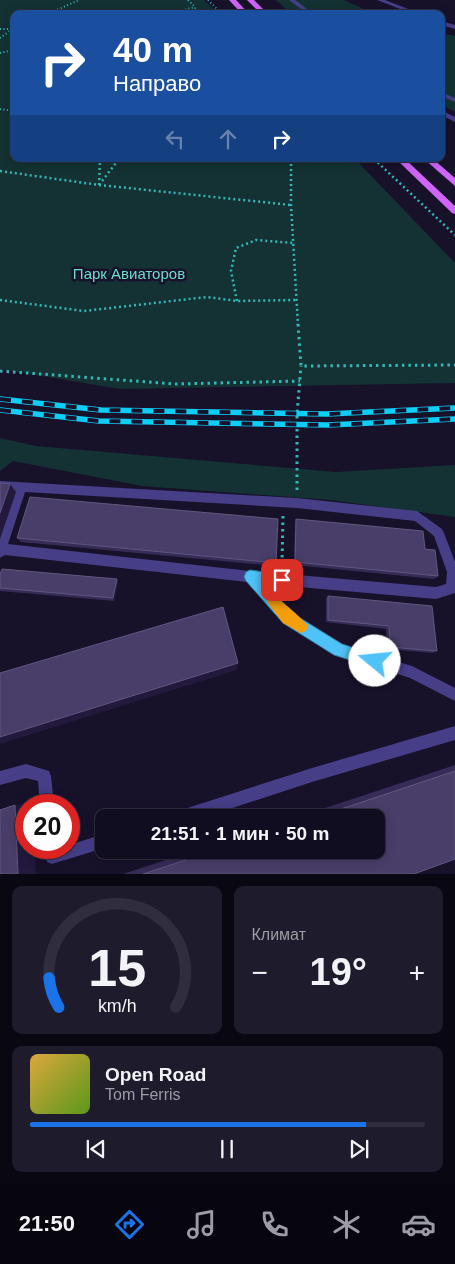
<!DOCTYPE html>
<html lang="ru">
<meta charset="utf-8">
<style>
body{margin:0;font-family:Helvetica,sans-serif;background:#1e1b2d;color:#f1f3f6;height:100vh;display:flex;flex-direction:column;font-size:19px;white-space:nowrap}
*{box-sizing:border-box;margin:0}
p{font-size:16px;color:#9c9ca5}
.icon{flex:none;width:28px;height:28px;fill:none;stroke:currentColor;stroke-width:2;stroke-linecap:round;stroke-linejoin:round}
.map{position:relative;height:874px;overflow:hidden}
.side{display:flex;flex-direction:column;gap:12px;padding:12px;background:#090712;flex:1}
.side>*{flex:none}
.banner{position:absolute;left:10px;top:10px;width:435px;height:152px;border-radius:10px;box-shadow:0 2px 12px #0003,0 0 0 1px #302d3e;background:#1a4fa0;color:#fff;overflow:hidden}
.speed{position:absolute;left:15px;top:794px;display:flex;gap:10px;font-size:25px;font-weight:700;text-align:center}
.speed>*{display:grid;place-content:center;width:65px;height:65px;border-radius:50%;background:#110d20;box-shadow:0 2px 12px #0003,0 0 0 1px #302d3e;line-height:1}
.speed .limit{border:8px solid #d22;background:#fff;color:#111}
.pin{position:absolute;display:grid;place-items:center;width:42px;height:42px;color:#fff;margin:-21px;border-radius:10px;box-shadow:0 2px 8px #0006}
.me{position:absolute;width:55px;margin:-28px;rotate:287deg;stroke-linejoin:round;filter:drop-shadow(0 0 4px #0008)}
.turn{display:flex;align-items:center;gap:18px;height:105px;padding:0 20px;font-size:22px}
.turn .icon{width:65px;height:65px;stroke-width:2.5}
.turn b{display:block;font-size:35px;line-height:42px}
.lanes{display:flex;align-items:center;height:48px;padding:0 20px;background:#0003;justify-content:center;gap:25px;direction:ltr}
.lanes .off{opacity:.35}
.big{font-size:38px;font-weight:800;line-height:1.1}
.side .widget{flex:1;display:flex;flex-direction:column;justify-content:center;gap:8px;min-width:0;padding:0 18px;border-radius:10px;background:#1e1b2d}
.side .dial{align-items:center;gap:0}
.dial svg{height:130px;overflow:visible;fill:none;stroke:#302d3e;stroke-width:7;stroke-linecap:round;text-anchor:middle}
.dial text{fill:#f1f3f6;stroke:none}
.song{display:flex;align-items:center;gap:15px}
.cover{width:60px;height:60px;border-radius:8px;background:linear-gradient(135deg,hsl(40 70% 55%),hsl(90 70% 35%))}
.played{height:5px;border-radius:2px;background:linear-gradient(90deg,#1a73e8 85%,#302d3e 85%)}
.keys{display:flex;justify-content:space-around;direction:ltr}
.heat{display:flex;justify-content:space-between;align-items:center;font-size:28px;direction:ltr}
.side .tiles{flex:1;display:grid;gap:12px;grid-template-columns:1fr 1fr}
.widget:last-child{grid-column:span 2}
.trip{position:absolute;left:95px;top:809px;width:290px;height:50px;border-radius:10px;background:#110d20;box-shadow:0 2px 12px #0003,0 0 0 1px #302d3e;font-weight:800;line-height:50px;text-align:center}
.tabs{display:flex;height:80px;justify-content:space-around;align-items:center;background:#07050d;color:#9c9ca5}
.tabs .icon{width:35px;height:35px}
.tabs .active{color:#1a73e8}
.tabs b{font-size:22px;color:#f1f3f6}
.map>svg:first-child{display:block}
</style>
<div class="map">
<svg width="455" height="874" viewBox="0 0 455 874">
<rect width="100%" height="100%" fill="#17112a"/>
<g fill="#143233">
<path d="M 0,0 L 204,0 L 219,14 L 14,14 L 14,159 L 355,159 L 455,263 L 455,383 L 120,389 L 0,369 Z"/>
<path d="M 276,0 L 344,0 L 375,14 L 291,14 Z"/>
<path d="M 441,33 L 455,36 L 455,112 L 441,104 Z"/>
<path d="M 0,438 L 36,446 L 336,472 L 455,465 L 455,517 L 331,500 L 142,486 L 13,461 L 0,471 Z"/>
</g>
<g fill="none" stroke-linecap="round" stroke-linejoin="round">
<g stroke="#34b7b9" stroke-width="2" stroke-dasharray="1 2.5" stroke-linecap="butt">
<path d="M 188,0 L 195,7 L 196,14"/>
<path d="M 208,0 L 222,14"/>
<path d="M 48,14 L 79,0"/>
<path d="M 168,14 L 195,7"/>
<path d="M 0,29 L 12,29"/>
<path d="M 0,38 L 14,28"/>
<path d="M 0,53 L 14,50"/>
<path d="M 0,109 L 14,111"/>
</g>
<g stroke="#34b7b9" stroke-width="2.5" stroke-dasharray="2 3" stroke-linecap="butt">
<path d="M 291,159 L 291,205 L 298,325"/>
<path d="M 374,159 L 455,235"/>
<path d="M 0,171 L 99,185 L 291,205"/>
<path d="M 99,185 L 119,159"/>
<path d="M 99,185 L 100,159"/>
<path d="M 0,300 L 84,311 L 207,297 L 237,301 L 297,300"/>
<path d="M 237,301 L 231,271 L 236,248 L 256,240 L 293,243"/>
</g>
<g stroke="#34b7b9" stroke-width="3" stroke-dasharray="2.5 4" stroke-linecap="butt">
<path d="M 298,324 L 301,366 L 455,365"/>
<path d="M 0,371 L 175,384 L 300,381"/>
<path d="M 297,490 L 297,414 L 301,366"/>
<path d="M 282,564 L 283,515"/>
</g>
<g fill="#463e87" fill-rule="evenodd">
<path d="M 289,0 L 295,0 L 314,14 L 308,14 Z"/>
<path d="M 377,0 L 385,0 L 421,14 L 413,14 Z"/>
<path d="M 441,21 L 455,25 L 455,29 L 441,25 Z"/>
<path d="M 441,92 L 455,98 L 455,102 L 441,96 Z"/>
<path d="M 441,110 L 455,117 L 455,122 L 441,115 Z"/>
<path d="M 0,481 L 297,498 L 417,511 L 442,529 L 444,533 L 455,562 L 455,593 L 436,599 L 264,584 L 292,614 L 342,645 L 412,666 L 455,688 L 455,701 L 410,678 L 335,654 L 284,622 L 247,582 L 5,555 L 0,558 L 0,535 L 14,492 L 0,491 ZM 25,492 L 297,508 L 415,521 L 434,536 L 447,572 L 446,584 L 436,587 L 250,571 L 8,544 Z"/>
<path d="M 455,726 L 455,740 L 312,782 L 202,818 L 171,818 L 173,813 L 178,811 L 312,768 Z"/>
<path d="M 26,764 L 49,771 L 51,776 L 54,805 L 40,805 L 38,781 L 26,778 L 0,785 L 0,771 Z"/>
<path d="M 104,834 L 104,848 L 52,864 L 47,862 L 44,848 L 69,848 L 69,845 Z"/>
</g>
<g fill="#cf65fb" fill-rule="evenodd">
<path d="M 229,0 L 236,0 L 249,14 L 242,14 Z"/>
<path d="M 247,0 L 254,0 L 268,14 L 261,14 Z"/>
<path d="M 396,159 L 405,159 L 455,206 L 455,214 L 452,213 Z"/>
<path d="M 424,159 L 433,159 L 455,178 L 455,186 Z"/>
</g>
<g stroke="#0ccef9" stroke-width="5.5">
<g id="rail">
<path d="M 0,399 L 101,410 L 327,414 L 455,408"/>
<path d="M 0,410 L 99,421 L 328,425 L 455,419"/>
</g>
</g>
<use href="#rail" stroke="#17112a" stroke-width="4" stroke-dasharray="11" stroke-linecap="butt"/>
</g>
<g fill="#372b57">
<path d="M 296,519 L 425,549 L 438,576 L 434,579 L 294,565 L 295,523 Z"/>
<path d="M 17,538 L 276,563 L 275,566 L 21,542 Z"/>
<path d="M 0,574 L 117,579 L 118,582 L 114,601 L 0,591 Z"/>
<path d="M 328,596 L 437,651 L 433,653 L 387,649 L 386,629 L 326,622 L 326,599 Z"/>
<path d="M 455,765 L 455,859 L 414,874 L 123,874 L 196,850 L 376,850 L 376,818 L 295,818 Z"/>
</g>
<g fill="#22193d">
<path d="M 10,484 L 16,492 L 0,539 L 0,513 Z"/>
<path d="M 117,579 L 118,582 L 114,601 L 113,598 Z"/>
<path d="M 238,663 L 237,670 L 0,744 L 0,737 Z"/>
<path d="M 31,802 L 31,805 L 26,805 L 26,848 L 34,848 L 36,874 L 18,874 L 15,805 Z"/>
</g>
<g fill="#493e69" stroke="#615780">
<path d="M 0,483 L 10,484 L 0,513 Z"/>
<path d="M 30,497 L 278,519 L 276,563 L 17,538 Z"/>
<path d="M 296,519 L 423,531 L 425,549 L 435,550 L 438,576 L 295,562 Z"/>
<path d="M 2,569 L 117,579 L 113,598 L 0,588 L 0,574 Z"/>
<path d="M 328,596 L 432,606 L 437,651 L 390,647 L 389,626 L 328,620 Z"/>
<path d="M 223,607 L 238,663 L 0,737 L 0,673 Z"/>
<path d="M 455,771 L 455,859 L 414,874 L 143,874 L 216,850 L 376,850 L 376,818 L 314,818 Z"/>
<path d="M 15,805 L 18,874 L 0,874 L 0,810 Z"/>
</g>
<path fill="#4fc3f7" stroke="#337fa1" d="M 250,570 L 286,575 L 288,580 L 286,584 L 282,586 L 267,585 L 292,613 L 342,644 L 380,656 L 382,661 L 380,666 L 375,668 L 334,655 L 283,623 L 246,581 L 244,577 L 246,572 Z"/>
<path fill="#f59e0b" d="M 273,595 C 278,597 307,623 308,626 L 306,631 L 301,633 L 283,623 L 267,602 L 269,597 Z"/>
<g text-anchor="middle" stroke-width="5" stroke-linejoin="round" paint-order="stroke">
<g font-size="15" fill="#67deca" stroke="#17112a">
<text x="129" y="279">Парк Авиаторов</text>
</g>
</g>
</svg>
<div class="speed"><div class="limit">20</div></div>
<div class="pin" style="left:282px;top:580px;background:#d93025"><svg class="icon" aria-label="arrive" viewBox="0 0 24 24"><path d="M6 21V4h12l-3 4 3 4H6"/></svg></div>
<svg class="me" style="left:375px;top:661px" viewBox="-20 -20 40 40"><circle r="19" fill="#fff"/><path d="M0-13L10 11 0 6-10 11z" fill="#4fc3f7"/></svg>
<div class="trip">21:51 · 1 мин · 50 m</div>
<div class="banner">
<div class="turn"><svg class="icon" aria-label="right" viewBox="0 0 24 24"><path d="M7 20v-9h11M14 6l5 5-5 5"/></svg><div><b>40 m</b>Направо</div></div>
<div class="lanes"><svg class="icon off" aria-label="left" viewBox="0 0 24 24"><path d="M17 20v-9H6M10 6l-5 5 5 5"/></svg><svg class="icon off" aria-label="ahead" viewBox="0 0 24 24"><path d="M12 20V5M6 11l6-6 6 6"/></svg><svg class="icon" aria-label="right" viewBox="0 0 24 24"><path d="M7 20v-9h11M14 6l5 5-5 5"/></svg></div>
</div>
</div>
<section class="side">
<div class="tiles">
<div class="widget dial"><svg viewBox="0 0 100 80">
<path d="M14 69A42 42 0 1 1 86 69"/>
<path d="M14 69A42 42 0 0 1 8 51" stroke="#1a73e8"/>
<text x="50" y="56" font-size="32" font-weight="700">15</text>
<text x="50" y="72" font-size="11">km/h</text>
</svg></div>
<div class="widget"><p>Климат</p>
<div class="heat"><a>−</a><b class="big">19°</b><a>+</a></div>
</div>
<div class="widget">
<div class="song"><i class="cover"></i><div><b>Open Road</b><p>Tom Ferris</p></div></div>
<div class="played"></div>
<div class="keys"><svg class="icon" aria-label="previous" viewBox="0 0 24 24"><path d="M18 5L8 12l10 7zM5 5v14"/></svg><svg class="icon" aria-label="pause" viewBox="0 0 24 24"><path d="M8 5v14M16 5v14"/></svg><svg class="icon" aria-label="next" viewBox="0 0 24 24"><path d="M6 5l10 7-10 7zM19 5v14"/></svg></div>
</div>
</div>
</section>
<nav class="tabs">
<b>21:50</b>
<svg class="icon active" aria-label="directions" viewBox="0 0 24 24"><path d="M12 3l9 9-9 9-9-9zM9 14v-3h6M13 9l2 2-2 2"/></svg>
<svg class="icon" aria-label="music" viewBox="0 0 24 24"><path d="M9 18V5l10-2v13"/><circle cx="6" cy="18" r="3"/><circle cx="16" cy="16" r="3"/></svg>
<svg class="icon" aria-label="phone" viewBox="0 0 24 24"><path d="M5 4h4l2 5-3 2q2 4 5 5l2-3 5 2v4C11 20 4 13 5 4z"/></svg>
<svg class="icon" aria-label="climate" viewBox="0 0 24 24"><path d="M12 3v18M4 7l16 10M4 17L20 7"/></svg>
<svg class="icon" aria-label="car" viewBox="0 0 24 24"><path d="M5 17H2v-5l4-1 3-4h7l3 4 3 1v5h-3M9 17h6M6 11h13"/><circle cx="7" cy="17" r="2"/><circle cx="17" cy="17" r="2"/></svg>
</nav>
